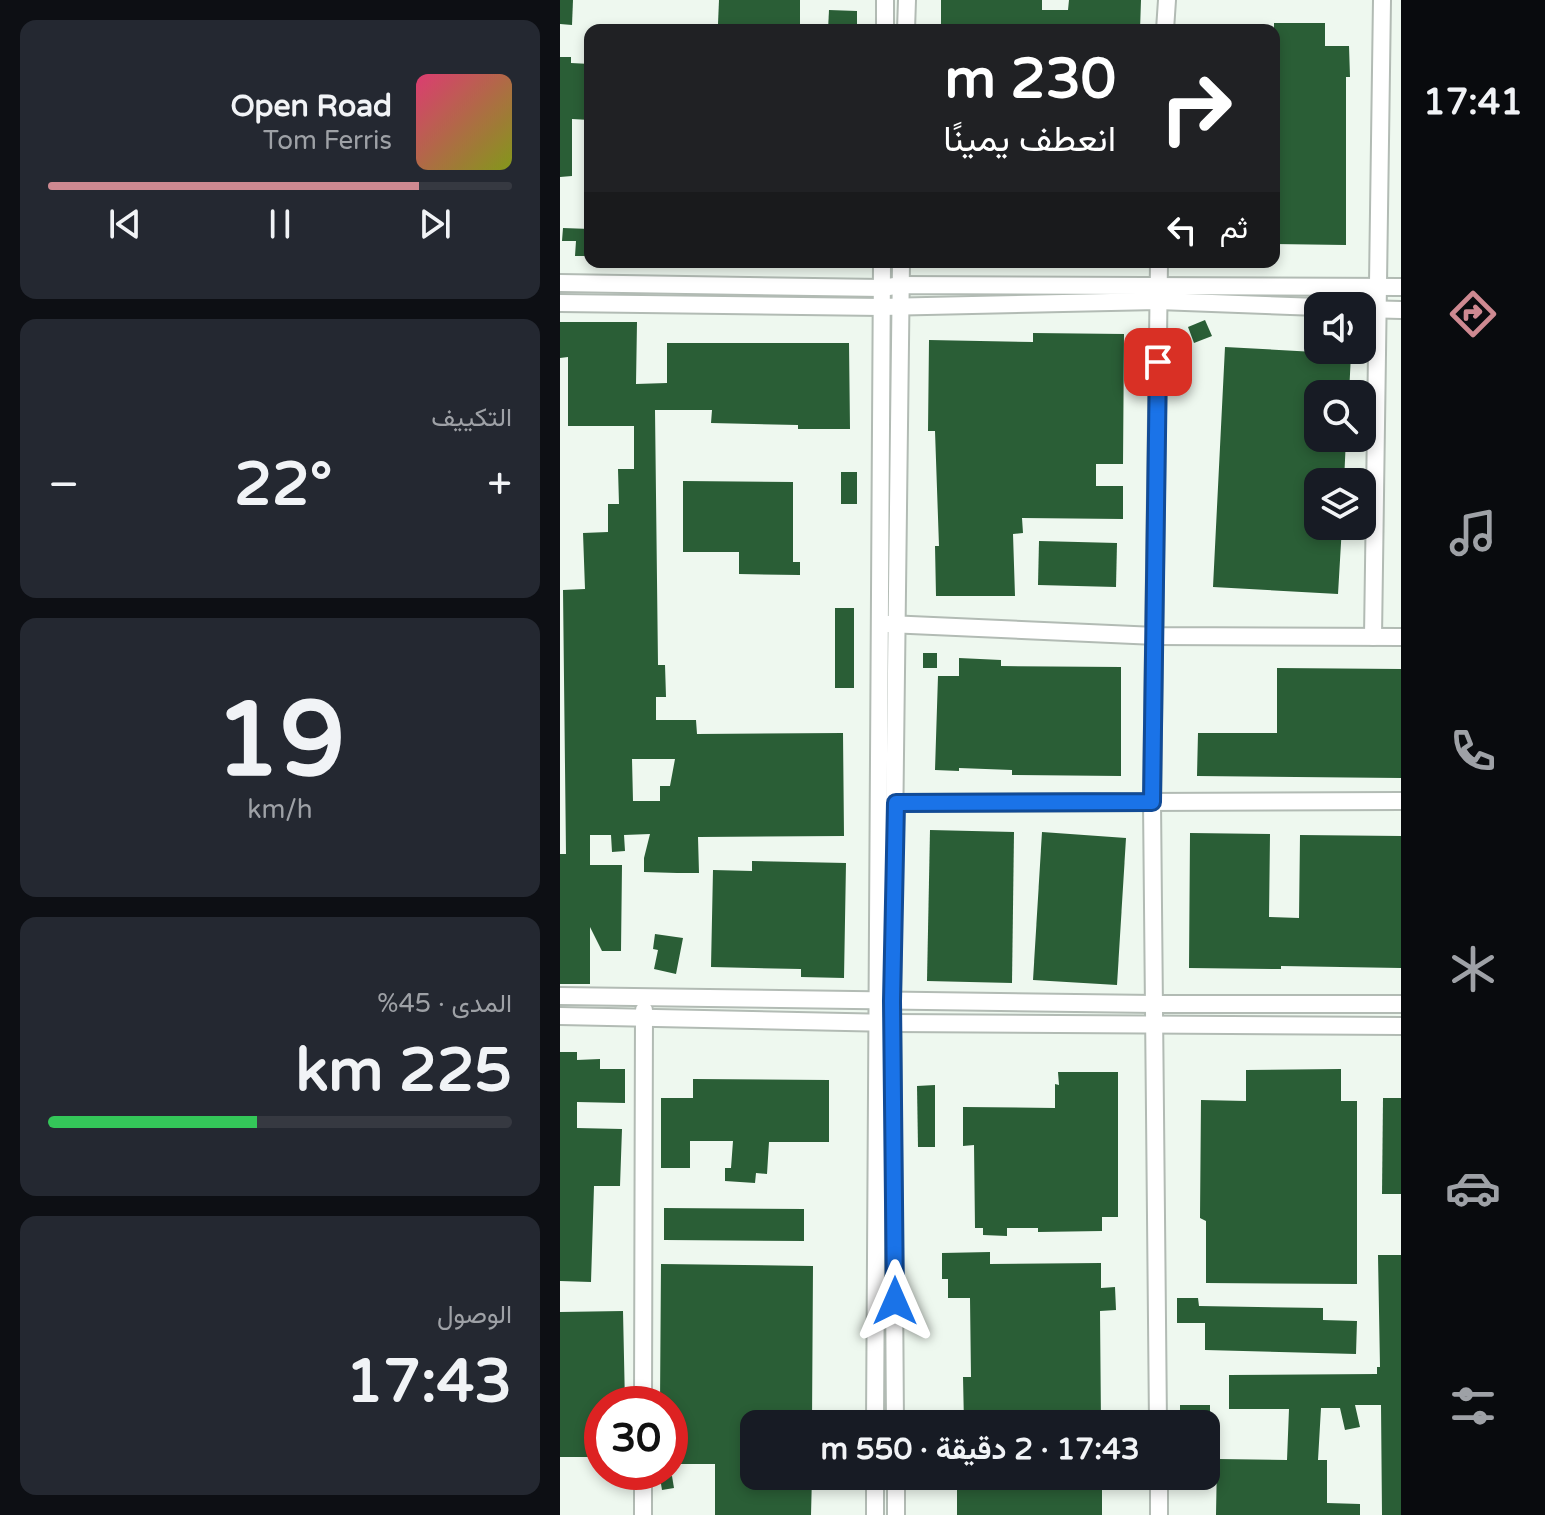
<!DOCTYPE html>
<html lang="ar">
<meta charset="utf-8">
<style>
body{margin:0;font-family:"Varela Round",Vazirmatn,sans-serif;background:#242831;color:#f1f3f6;direction:rtl;height:100vh;display:flex;flex-direction:column;font-size:30px;white-space:nowrap}
*{box-sizing:border-box;margin:0}
p{font-size:26px;color:#9ea1a6}
.icon{flex:none;width:44px;height:44px;fill:none;stroke:currentColor;stroke-width:2;stroke-linecap:round;stroke-linejoin:round}
.map{position:relative;flex:1;overflow:hidden;direction:ltr}
.sheet{display:flex;flex-direction:column;gap:20px;padding:20px;background:#0d0f14;width:560px}
.sheet>*{flex:none}
.top-card{position:absolute;left:24px;top:24px;width:696px;height:244px;border-radius:16px;box-shadow:0 4px 12px #0003;direction:rtl;background:#202124;color:#fff;overflow:hidden}
.buttons{position:absolute;left:744px;top:292px;display:grid;gap:16px}
.buttons a{display:grid;place-items:center;width:72px;height:72px;border-radius:16px;background:#171b24;box-shadow:0 4px 12px #0003;font-size:40px}
.speed{position:absolute;left:24px;top:1386px;display:flex;gap:16px;font-size:40px;font-weight:700;text-align:center}
.speed>*{display:grid;place-content:center;width:104px;height:104px;border-radius:50%;background:#171b24;box-shadow:0 4px 12px #0003;line-height:1}
.speed .limit{border:12px solid #d22;background:#fff;color:#111}
.pin{position:absolute;display:grid;place-items:center;width:68px;height:68px;color:#fff;margin:-34px;border-radius:16px;box-shadow:0 4px 12px #0006}
.me{position:absolute;width:88px;margin:-44px;rotate:0deg;stroke-linejoin:round;filter:drop-shadow(0 0 6px #0008)}
.turn{display:flex;align-items:center;gap:28px;height:168px;padding:0 32px;font-size:36px}
.turn .icon{width:104px;height:104px;stroke-width:2.5}
.turn b{display:block;font-size:56px;line-height:68px}
.then{display:flex;align-items:center;height:76px;padding:0 32px;background:#0003;gap:16px;font-size:30px}
.big{font-size:60px;font-weight:700;line-height:1.1}
.sheet .card{flex:1;display:flex;flex-direction:column;justify-content:center;gap:12px;min-width:0;padding:0 28px;border-radius:16px;background:#242831}
.sheet .dial{align-items:center;gap:0}
.dial b{font-size:104px;line-height:1}
.song{display:flex;align-items:center;gap:24px}
.cover{width:96px;height:96px;border-radius:12px;background:linear-gradient(135deg,hsl(340 70% 55%),hsl(70 70% 35%))}
.played{height:8px;border-radius:4px;background:linear-gradient(90deg,#ce8991 80%,#363941 80%)}
.keys{display:flex;justify-content:space-around;direction:ltr}
.heat{display:flex;justify-content:space-between;align-items:center;font-size:44px;direction:ltr}
.charge{height:12px;border-radius:6px;background:linear-gradient(90deg,#34c759 45%,#363941 0)}
.trip{position:absolute;left:180px;top:1410px;width:480px;height:80px;border-radius:16px;background:#171b24;box-shadow:0 4px 12px #0003;font-weight:700;line-height:80px;text-align:center;direction:rtl}
main{display:flex;flex:1;min-height:0}
.menu{display:flex;flex-direction:column;width:144px;justify-content:space-around;align-items:center;background:#090b0e;color:#9ea1a6}
.menu .icon{width:56px;height:56px}
.menu .selected{color:#ce8991}
.menu b{font-size:36px;color:#f1f3f6}
.map>svg:first-child{display:block}
</style>
<main>
<nav class="menu">
<b>17:41</b>
<svg class="icon selected" aria-label="directions" viewBox="0 0 24 24"><path d="M12 3l9 9-9 9-9-9zM9 14v-3h6M13 9l2 2-2 2"/></svg>
<svg class="icon" aria-label="music" viewBox="0 0 24 24"><path d="M9 18V5l10-2v13"/><circle cx="6" cy="18" r="3"/><circle cx="16" cy="16" r="3"/></svg>
<svg class="icon" aria-label="phone" viewBox="0 0 24 24"><path d="M5 4h4l2 5-3 2q2 4 5 5l2-3 5 2v4C11 20 4 13 5 4z"/></svg>
<svg class="icon" aria-label="climate" viewBox="0 0 24 24"><path d="M12 3v18M4 7l16 10M4 17L20 7"/></svg>
<svg class="icon" aria-label="car" viewBox="0 0 24 24"><path d="M5 17H2v-5l4-1 3-4h7l3 4 3 1v5h-3M9 17h6M6 11h13"/><circle cx="7" cy="17" r="2"/><circle cx="17" cy="17" r="2"/></svg>
<svg class="icon" aria-label="filters" viewBox="0 0 24 24"><path d="M4 7h16M4 17h16"/><circle cx="9" cy="7" r="2"/><circle cx="15" cy="17" r="2"/></svg>
</nav>
<div class="map">
<svg width="841" height="1515" viewBox="0 0 841 1515">
<rect width="100%" height="100%" fill="#eef8ef"/>
<g fill="#2a5e36" fill-rule="evenodd">
<path d="M 0,0 L 13,0 L 12,25 L 0,24 Z"/>
<path d="M 159,0 L 240,0 L 240,25 L 158,24 Z"/>
<path d="M 381,0 L 482,0 L 482,10 L 508,10 L 509,0 L 581,0 L 580,30 L 381,30 Z"/>
<path d="M 269,10 L 297,11 L 297,30 L 268,30 Z"/>
<path d="M 714,23 L 765,23 L 765,46 L 789,46 L 790,77 L 786,77 L 786,245 L 714,244 Z"/>
<path d="M 0,57 L 11,57 L 11,63 L 30,64 L 30,120 L 12,119 L 12,176 L 0,177 Z"/>
<path d="M 3,228 L 30,229 L 30,256 L 15,256 L 16,241 L 2,241 Z"/>
<path d="M 645,320 L 652,336 L 634,343 L 628,327 Z"/>
<path d="M 0,322 L 77,322 L 76,384 L 107,383 L 107,343 L 289,343 L 290,429 L 238,429 L 238,425 L 151,423 L 152,410 L 95,410 L 98,665 L 105,665 L 106,697 L 96,697 L 96,720 L 136,720 L 137,734 L 283,733 L 284,836 L 138,837 L 139,873 L 117,873 L 84,872 L 84,858 L 90,834 L 64,835 L 65,851 L 52,852 L 51,835 L 30,835 L 30,865 L 62,865 L 61,951 L 42,951 L 30,927 L 30,984 L 0,984 L 0,854 L 6,854 L 3,590 L 25,589 L 23,533 L 48,532 L 48,504 L 59,504 L 58,469 L 74,469 L 74,426 L 8,426 L 8,357 L 0,358 ZM 72,759 L 115,759 L 110,786 L 100,786 L 100,801 L 73,801 Z"/>
<path d="M 473,333 L 564,334 L 563,464 L 536,464 L 536,486 L 563,486 L 563,519 L 462,518 L 463,533 L 453,534 L 455,596 L 376,596 L 375,546 L 379,546 L 375,431 L 368,431 L 369,340 L 473,342 Z"/>
<path d="M 665,347 L 791,354 L 789,394 L 758,394 L 758,438 L 786,438 L 784,482 L 758,482 L 758,526 L 782,526 L 778,594 L 653,587 Z"/>
<rect x="281" y="472" width="16" height="32"/>
<path d="M 123,481 L 233,482 L 233,562 L 240,562 L 240,575 L 179,574 L 179,552 L 123,552 Z"/>
<path d="M 479,541 L 557,543 L 556,587 L 478,585 Z"/>
<rect x="275" y="608" width="19" height="80"/>
<rect x="363" y="653" width="14" height="15"/>
<path d="M 399,658 L 441,660 L 441,666 L 561,667 L 561,776 L 452,775 L 452,770 L 399,768 L 399,771 L 375,770 L 378,676 L 399,676 Z"/>
<path d="M 717,668 L 841,669 L 841,778 L 637,776 L 638,733 L 717,733 Z"/>
<path d="M 370,830 L 454,832 L 452,983 L 367,981 Z"/>
<path d="M 482,832 L 566,838 L 557,985 L 473,980 Z"/>
<path d="M 630,833 L 710,834 L 709,917 L 739,918 L 740,835 L 841,836 L 841,968 L 721,966 L 721,969 L 629,968 Z"/>
<path d="M 192,861 L 286,863 L 284,978 L 241,977 L 241,969 L 151,967 L 153,870 L 192,871 Z"/>
<path d="M 95,934 L 123,938 L 116,974 L 94,969 L 98,950 L 93,949 Z"/>
<path d="M 0,1052 L 17,1052 L 17,1060 L 40,1059 L 40,1069 L 65,1069 L 65,1103 L 17,1102 L 17,1128 L 62,1129 L 60,1186 L 34,1186 L 31,1282 L 0,1281 Z"/>
<path d="M 781,1069 L 781,1101 L 797,1101 L 797,1284 L 646,1283 L 646,1221 L 640,1218 L 641,1100 L 686,1101 L 686,1070 Z"/>
<path d="M 498,1072 L 558,1072 L 558,1217 L 542,1217 L 542,1231 L 478,1232 L 478,1228 L 447,1228 L 447,1236 L 423,1235 L 423,1228 L 415,1228 L 414,1145 L 403,1146 L 403,1107 L 495,1108 L 495,1084 L 499,1085 Z"/>
<path d="M 133,1079 L 269,1080 L 269,1142 L 209,1142 L 207,1174 L 196,1173 L 195,1183 L 165,1181 L 165,1168 L 171,1168 L 173,1141 L 130,1141 L 130,1168 L 101,1168 L 101,1098 L 133,1098 Z"/>
<path d="M 375,1085 L 375,1147 L 358,1147 L 357,1086 Z"/>
<path d="M 823,1098 L 841,1098 L 841,1194 L 822,1194 Z"/>
<path d="M 104,1208 L 244,1209 L 244,1241 L 104,1240 Z"/>
<path d="M 430,1252 L 430,1264 L 541,1263 L 541,1288 L 555,1287 L 556,1310 L 540,1311 L 541,1424 L 404,1424 L 403,1377 L 411,1377 L 410,1298 L 388,1298 L 388,1279 L 382,1279 L 382,1253 Z"/>
<path d="M 818,1255 L 841,1255 L 841,1515 L 822,1515 L 821,1405 L 795,1405 L 800,1427 L 785,1430 L 780,1408 L 761,1408 L 758,1460 L 767,1460 L 767,1503 L 800,1504 L 800,1515 L 656,1515 L 657,1459 L 727,1460 L 729,1409 L 669,1409 L 669,1375 L 817,1374 L 817,1367 L 820,1367 Z"/>
<path d="M 101,1264 L 253,1266 L 252,1424 L 194,1424 L 194,1476 L 252,1476 L 251,1515 L 155,1515 L 155,1464 L 110,1464 L 110,1404 L 100,1404 Z"/>
<path d="M 617,1298 L 638,1298 L 639,1306 L 763,1308 L 763,1320 L 797,1321 L 796,1354 L 645,1350 L 645,1323 L 617,1323 Z"/>
<path d="M 63,1311 L 65,1404 L 42,1404 L 42,1457 L 0,1457 L 0,1312 Z"/>
<path d="M 620,1405 L 650,1405 L 650,1423 L 620,1422 Z"/>
<path d="M 112,1476 L 114,1488 L 102,1490 L 100,1478 Z"/>
<rect x="397" y="1476" width="145" height="39"/>
</g>
<g fill="none" stroke-linecap="round" stroke-linejoin="round">
<g stroke="#b2bbb4" stroke-width="20">
<g id="street">
<path d="M 325,30 L 325,0"/>
<path d="M 346,30 L 347,0"/>
<path d="M 605,30 L 607,0"/>
<path d="M 0,283 L 322,288 L 341,285 L 841,287"/>
<path d="M 0,303 L 321,307 L 598,301 L 758,307"/>
<path d="M 802,309 L 841,310"/>
<path d="M 328,624 L 596,636 L 841,637"/>
<path d="M 813,637 L 822,0"/>
<path d="M 336,803 L 841,801"/>
<path d="M 0,996 L 595,1004 L 841,1004"/>
<path d="M 0,1016 L 333,1023 L 841,1026"/>
<path d="M 83,1404 L 84,1010"/>
<path d="M 315,1424 L 322,262"/>
<path d="M 335,1424 L 332,1001 L 341,262"/>
<path d="M 598,1424 L 592,802 L 599,262"/>
<path d="M 336,1476 L 336,1515"/>
<path d="M 599,1476 L 599,1515"/>
<path d="M 83,1515 L 83,1472"/>
<path d="M 315,1515 L 315,1476"/>
</g>
</g>
<use href="#street" stroke="#fff" stroke-width="16"/>
</g>
<g fill="none" stroke-linecap="round" stroke-linejoin="round">
<g stroke="#114b97" stroke-width="20">
<path id="route" d="M 335,1301 L 332,1001 L 336,803 L 592,802 L 598,362"/>
</g>
<use href="#route" stroke="#1a73e8" stroke-width="14"/>
</g>
</svg>
<div class="buttons">
<a><svg class="icon" aria-label="sound" viewBox="0 0 24 24"><path d="M4 9h4l5-4v14l-5-4H4zM17 9q2 3 0 6"/></svg></a>
<a><svg class="icon" aria-label="search" viewBox="0 0 24 24"><circle cx="10" cy="10" r="6"/><path d="M15 15l6 6"/></svg></a>
<a><svg class="icon" aria-label="layers" viewBox="0 0 24 24"><path d="M12 4l9 5-9 5-9-5zM3 14l9 5 9-5"/></svg></a>
</div>
<div class="speed"><div class="limit">30</div></div>
<div class="pin" style="left:598px;top:362px;background:#d93025"><svg class="icon" aria-label="arrive" viewBox="0 0 24 24"><path d="M6 21V4h12l-3 4 3 4H6"/></svg></div>
<svg class="me" style="left:335px;top:1301px" viewBox="-20 -20 40 40"><path d="M0-17L14 15 0 8-14 15z" fill="#1a73e8" stroke="#fff" stroke-width="4"/></svg>
<div class="trip">17:43 · 2 دقيقة · 550 m</div>
<div class="top-card">
<div class="turn"><svg class="icon" aria-label="right" viewBox="0 0 24 24"><path d="M7 20v-9h11M14 6l5 5-5 5"/></svg><div><b>230 m</b>انعطف يمينًا</div></div>
<div class="then">ثم<svg class="icon" aria-label="left" viewBox="0 0 24 24"><path d="M17 20v-9H6M10 6l-5 5 5 5"/></svg></div>
</div>
</div>
<section class="sheet">
<div class="card">
<div class="song"><i class="cover"></i><div><b>Open Road</b><p>Tom Ferris</p></div></div>
<div class="played"></div>
<div class="keys"><svg class="icon" aria-label="previous" viewBox="0 0 24 24"><path d="M18 5L8 12l10 7zM5 5v14"/></svg><svg class="icon" aria-label="pause" viewBox="0 0 24 24"><path d="M8 5v14M16 5v14"/></svg><svg class="icon" aria-label="next" viewBox="0 0 24 24"><path d="M6 5l10 7-10 7zM19 5v14"/></svg></div>
</div>
<div class="card"><p>التكييف</p>
<div class="heat"><a>−</a><b class="big">22°</b><a>+</a></div>
</div>
<div class="card dial"><b>19</b><p>km/h</p></div>
<div class="card"><p>المدى · 45%</p><b class="big">225 km</b><div class="charge"></div></div>
<div class="card"><p>الوصول</p><b class="big">17:43</b></div>
</section>
</main>
